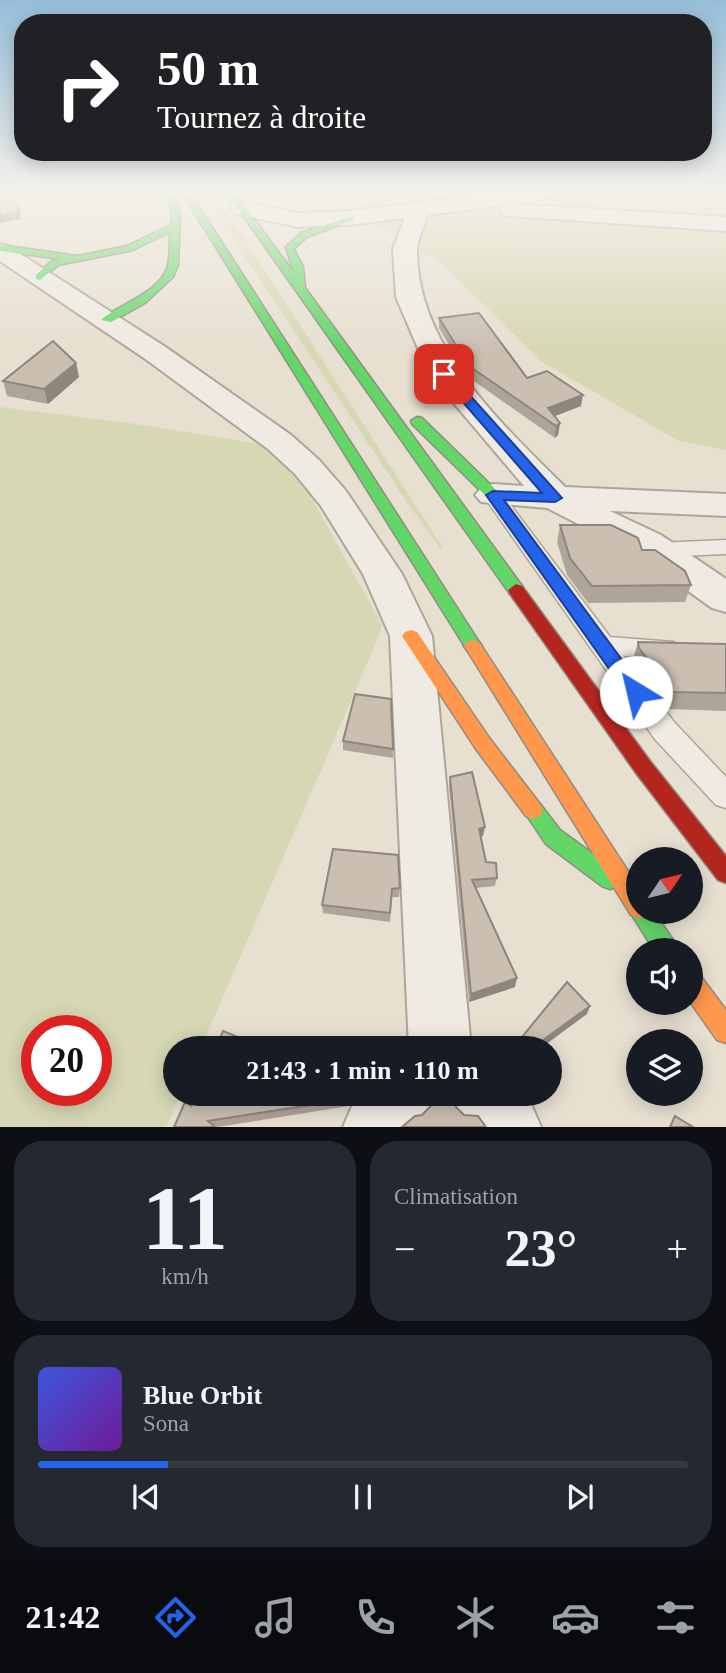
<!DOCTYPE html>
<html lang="fr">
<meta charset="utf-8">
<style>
body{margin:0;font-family:Georgia,serif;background:#242831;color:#f1f3f6;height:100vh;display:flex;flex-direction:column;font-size:26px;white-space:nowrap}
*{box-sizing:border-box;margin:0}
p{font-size:23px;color:#9ea1a6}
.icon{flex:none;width:38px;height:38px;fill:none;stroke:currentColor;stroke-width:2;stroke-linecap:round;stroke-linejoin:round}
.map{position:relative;height:1127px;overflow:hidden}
.details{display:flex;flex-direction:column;gap:14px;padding:14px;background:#0d0f14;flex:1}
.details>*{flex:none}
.top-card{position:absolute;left:14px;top:14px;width:698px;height:147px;border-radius:28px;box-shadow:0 4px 18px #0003;background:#202124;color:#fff;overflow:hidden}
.needle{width:46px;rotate:55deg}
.buttons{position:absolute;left:626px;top:847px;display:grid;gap:14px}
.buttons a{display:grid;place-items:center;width:77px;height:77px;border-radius:50%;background:#171b24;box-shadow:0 4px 18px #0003;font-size:35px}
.speed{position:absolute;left:21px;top:1015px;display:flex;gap:14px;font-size:35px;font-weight:700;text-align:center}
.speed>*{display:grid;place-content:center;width:91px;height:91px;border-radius:50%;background:#171b24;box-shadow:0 4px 18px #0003;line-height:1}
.speed .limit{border:10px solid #d22;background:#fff;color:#111}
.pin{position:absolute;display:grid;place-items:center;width:60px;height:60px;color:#fff;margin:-30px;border-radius:14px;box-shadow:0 4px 10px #0006}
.me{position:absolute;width:77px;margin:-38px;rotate:324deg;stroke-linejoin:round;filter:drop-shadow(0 0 5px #0008)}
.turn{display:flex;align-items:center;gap:24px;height:147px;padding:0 28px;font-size:32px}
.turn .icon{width:91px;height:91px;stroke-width:2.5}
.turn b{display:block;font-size:49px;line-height:60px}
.big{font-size:52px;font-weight:700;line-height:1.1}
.details .tile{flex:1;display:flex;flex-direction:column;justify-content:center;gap:10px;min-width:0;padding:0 24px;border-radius:28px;background:#242831}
.details .dial{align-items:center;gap:0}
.dial b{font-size:91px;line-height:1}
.song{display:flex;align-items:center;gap:21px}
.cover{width:84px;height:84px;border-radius:10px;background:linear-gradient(135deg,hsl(230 70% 55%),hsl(280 70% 35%))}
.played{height:7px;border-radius:4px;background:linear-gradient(90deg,#2563eb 20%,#363941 20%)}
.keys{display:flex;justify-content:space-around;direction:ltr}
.heat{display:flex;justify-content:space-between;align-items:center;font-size:38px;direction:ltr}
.details .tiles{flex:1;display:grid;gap:14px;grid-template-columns:1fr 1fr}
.tile:last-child{grid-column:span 2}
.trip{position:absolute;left:163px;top:1036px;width:399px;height:70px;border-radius:35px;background:#171b24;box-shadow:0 4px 18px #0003;font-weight:700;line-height:70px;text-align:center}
.tab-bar{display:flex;height:112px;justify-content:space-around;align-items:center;background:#090b0e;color:#9ea1a6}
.tab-bar .icon{width:49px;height:49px}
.tab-bar .on{color:#2563eb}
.tab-bar b{font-size:32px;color:#f1f3f6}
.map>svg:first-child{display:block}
</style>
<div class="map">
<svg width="726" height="1127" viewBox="0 0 726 1127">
<rect width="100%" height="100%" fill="#e7e0d1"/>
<g fill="#d6d7b3" fill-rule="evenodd">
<path d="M 203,193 L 215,193 L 443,548 L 441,549 L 408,504 Z"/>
<path d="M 317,193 L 726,193 L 726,450 L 679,441 L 542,362 L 438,260 Z"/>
<path d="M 0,407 L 136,424 L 260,444 L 306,488 L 382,625 L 378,638 L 201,1048 L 175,1048 L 175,1094 L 181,1094 L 167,1125 L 163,1127 L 0,1127 ZM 37,1031 L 96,1031 L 96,1090 L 37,1090 Z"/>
</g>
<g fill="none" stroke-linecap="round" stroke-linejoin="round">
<g stroke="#ada599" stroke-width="3">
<g id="lane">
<path d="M 493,489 L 500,491 L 610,637 L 674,642 L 678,648 L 674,654 L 665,657 L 624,656 L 674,722 L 726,777 L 726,808 L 716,805 L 654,738 L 483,495 L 486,491 Z"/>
<path d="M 726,540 L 726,554 L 657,557 L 649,555 L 646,550 L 649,545 L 657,543 Z"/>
</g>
</g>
<g stroke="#ada599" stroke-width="4">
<g id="street">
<path d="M 499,193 L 557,193 L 554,197 L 513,204 L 726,217 L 726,231 L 511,216 L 503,215 L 500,210 L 508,204 L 428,215 C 424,226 417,239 417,251 C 417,347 502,424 565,487 L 726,494 L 726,516 L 610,511 L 661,535 L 726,579 L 726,612 L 712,608 L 635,553 L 547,508 L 481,502 L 475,495 L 481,488 L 493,484 L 524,486 L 429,374 L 396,297 L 393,248 L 405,218 L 350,225 L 298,227 L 234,213 L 231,208 L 234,203 L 242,202 L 298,213 L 350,211 Z"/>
<path d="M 0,244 L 8,246 L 164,346 L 291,435 L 319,460 L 346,491 L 402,574 L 432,636 L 471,1048 L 409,1048 L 390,636 L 363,574 L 321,506 L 295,474 L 268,449 L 144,358 L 0,261 Z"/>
<path d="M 362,1094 L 438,1094 L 429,1117 L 419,1127 L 343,1127 L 353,1104 Z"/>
<path d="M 444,1094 L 521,1094 L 531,1104 L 541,1127 L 463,1127 L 453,1117 Z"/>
</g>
</g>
<g stroke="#928b80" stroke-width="3">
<g id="fast">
<path d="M 165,193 L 173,193 L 180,213 L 178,265 L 173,277 L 145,303 L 111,322 L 101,320 C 120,303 161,293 168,265 C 170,255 170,243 170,232 L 133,250 L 58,265 L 40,280 L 36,279 L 36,275 L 52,261 L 61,259 L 0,251 L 0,245 L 78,256 L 127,246 L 171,225 L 172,213 Z"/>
<path d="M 182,193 L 190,193 L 479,642 L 482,646 L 479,650 L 467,650 Z"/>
<path d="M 227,193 L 235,193 L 294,273 L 286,247 L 301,233 L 353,216 L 353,220 L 307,237 L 294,249 L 303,267 L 305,288 L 522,586 L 524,590 L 522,594 L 510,594 Z"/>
<path d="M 417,417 L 422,418 L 498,492 L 500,495 L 498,498 L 488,498 L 412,424 L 411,421 Z"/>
<path d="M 533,801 L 540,804 L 560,830 L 618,872 L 621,879 L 618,886 L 610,889 L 602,886 L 546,844 L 523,810 L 526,804 Z"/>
<path d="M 639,902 L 639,912 L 654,912 L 680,950 L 654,950 L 630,912 L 633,905 Z"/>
</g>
</g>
<g stroke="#928b80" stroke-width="3">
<g id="slow">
<path d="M 411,630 L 417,632 L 490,739 L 540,804 L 543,810 L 540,816 L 533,819 L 526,816 L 476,749 L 402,636 L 405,632 Z"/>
<path d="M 473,640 L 479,642 L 639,888 L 639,912 L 649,912 L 647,915 L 639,919 L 631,915 L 467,650 L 464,646 L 467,642 Z"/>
<path d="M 691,970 L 699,974 L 726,1010 L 726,1043 L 717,1040 L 691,1003 Z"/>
</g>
</g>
<g stroke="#928b80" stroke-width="3">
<path id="jam" d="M 516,584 L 522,586 L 650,761 L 726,856 L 726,883 L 718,880 L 636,773 L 510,594 L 508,590 Z"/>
</g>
<use href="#lane" fill="#efebe3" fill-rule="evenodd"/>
<use href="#street" fill="#efebe3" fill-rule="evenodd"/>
<use href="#fast" fill="#63d668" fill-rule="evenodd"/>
<use href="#slow" fill="#ff974d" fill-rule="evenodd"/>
<use href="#jam" fill="#b3261e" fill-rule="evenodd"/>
</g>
<g fill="#afa499">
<path d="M 439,318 L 527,378 L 581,406 L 555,416 L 560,423 L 558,435 L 555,438 L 468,377 L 439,328 Z"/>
<path d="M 76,363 L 79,377 L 48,404 L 7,396 L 3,381 Z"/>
<path d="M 560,525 L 642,550 L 691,585 L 685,602 L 588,603 L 567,575 L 557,542 Z"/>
<path d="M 638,642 L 726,644 L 726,711 L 668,709 L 634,665 L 633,659 Z"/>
<path d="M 343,741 L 393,749 L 393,758 L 343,750 Z"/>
<path d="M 450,777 L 483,836 L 481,837 L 486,862 L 497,878 L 495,886 L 476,888 L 515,987 L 469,1002 L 449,786 Z"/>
<path d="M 333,849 L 400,888 L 399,897 L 392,897 L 390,922 L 323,913 L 322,905 Z"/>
<path d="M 351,1094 L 352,1102 L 349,1106 L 218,1127 L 174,1127 L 191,1106 Z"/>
</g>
<g fill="#8e867d">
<path d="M 20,212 L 21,219 L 0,223 L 0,215 Z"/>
<path d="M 76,363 L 79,377 L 48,404 L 44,389 Z"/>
<path d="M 583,395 L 581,406 L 547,419 L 548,408 Z"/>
<path d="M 560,423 L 558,435 L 555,438 L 556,426 Z"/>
<path d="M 485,827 L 483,836 L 478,838 L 479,829 Z"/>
<path d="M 517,978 L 515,987 L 469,1002 L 471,994 Z"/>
<path d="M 590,1006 L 587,1014 L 541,1048 L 532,1048 Z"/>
<path d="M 351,1094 L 352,1102 L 349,1106 L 349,1099 Z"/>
</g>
<g fill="#cbbfb2" stroke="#8e867d" stroke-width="2">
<path d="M 0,193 L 8,193 L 20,212 L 0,215 Z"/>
<path d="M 479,313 L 527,378 L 547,371 L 583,395 L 548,408 L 560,423 L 556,426 L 469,366 L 439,318 Z"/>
<path d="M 53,341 L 76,363 L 44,389 L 3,381 Z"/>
<path d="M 560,525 L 611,525 L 638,538 L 642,550 L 655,550 L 685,571 L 691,585 L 592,586 L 570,558 Z"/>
<path d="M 638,642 L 726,644 L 726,693 L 673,692 L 639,648 Z"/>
<path d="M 355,694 L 391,699 L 393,749 L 343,741 Z"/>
<path d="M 472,772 L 485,827 L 479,829 L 486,862 L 496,863 L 497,878 L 472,880 L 517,978 L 471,994 L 450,777 Z"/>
<path d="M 333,849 L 398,855 L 400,888 L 392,889 L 390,913 L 322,905 Z"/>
<path d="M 567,982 L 590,1006 L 532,1048 L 513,1048 Z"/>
<path d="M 223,1031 L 265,1048 L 216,1048 Z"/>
<path d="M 196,1094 L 351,1094 L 349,1099 L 208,1121 L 215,1127 L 174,1127 L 185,1102 L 191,1106 Z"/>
<path d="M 442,1094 L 449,1094 L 453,1104 L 464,1115 L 478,1116 L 486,1127 L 402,1127 L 415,1116 L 422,1115 Z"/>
<path d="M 675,1116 L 693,1127 L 670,1127 Z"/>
</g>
<linearGradient id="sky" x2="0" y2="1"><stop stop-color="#96bed9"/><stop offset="0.55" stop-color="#f4f1ea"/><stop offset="1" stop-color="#f4f1ea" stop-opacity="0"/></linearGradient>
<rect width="726" height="350" fill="url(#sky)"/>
<path fill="#2563eb" stroke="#184099" stroke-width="2" d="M 444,370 L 448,371 L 562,498 L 555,502 L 504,500 L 642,687 L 645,692 L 642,697 L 629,697 L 486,495 L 493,491 L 542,493 L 440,376 L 440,371 Z"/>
</svg>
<div class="buttons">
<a><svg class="needle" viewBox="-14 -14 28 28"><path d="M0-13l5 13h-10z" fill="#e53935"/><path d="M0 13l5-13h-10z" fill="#9ea1a6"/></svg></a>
<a><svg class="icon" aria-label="sound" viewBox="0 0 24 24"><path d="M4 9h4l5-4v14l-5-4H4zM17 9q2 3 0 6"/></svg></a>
<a><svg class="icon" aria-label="layers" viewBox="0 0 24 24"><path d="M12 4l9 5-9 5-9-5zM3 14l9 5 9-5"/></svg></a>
</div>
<div class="speed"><div class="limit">20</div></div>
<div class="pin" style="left:444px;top:374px;background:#d93025"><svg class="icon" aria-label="arrive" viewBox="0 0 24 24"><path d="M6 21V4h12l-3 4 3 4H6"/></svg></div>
<svg class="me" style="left:636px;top:692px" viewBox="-20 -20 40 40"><circle r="19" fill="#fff"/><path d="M0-13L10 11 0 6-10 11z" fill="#2563eb"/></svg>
<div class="trip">21:43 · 1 min · 110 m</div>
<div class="top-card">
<div class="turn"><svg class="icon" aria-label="right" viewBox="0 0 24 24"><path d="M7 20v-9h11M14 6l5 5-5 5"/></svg><div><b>50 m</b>Tournez à droite</div></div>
</div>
</div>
<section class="details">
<div class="tiles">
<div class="tile dial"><b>11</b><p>km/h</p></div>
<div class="tile"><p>Climatisation</p>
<div class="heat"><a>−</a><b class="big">23°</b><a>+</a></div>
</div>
<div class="tile">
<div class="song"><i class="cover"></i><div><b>Blue Orbit</b><p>Sona</p></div></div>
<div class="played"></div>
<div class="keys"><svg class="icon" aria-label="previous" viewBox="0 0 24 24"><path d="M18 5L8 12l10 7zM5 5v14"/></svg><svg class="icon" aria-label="pause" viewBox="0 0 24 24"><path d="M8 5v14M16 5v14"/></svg><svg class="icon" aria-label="next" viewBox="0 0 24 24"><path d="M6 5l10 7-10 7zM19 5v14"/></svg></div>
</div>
</div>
</section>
<nav class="tab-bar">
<b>21:42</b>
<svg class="icon on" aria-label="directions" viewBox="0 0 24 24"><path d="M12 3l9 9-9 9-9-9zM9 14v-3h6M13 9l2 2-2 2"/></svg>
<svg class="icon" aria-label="music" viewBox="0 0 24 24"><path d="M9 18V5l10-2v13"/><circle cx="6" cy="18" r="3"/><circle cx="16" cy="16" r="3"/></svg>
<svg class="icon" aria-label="phone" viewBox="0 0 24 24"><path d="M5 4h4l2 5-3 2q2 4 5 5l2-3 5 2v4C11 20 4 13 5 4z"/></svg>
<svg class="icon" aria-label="climate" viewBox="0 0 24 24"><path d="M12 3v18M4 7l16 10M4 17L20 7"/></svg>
<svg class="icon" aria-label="car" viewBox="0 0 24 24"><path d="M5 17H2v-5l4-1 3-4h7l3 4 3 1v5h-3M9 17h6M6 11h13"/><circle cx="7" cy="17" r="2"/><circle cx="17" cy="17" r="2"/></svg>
<svg class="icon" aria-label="filters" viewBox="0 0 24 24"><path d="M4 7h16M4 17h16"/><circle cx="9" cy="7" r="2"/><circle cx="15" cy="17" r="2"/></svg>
</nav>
